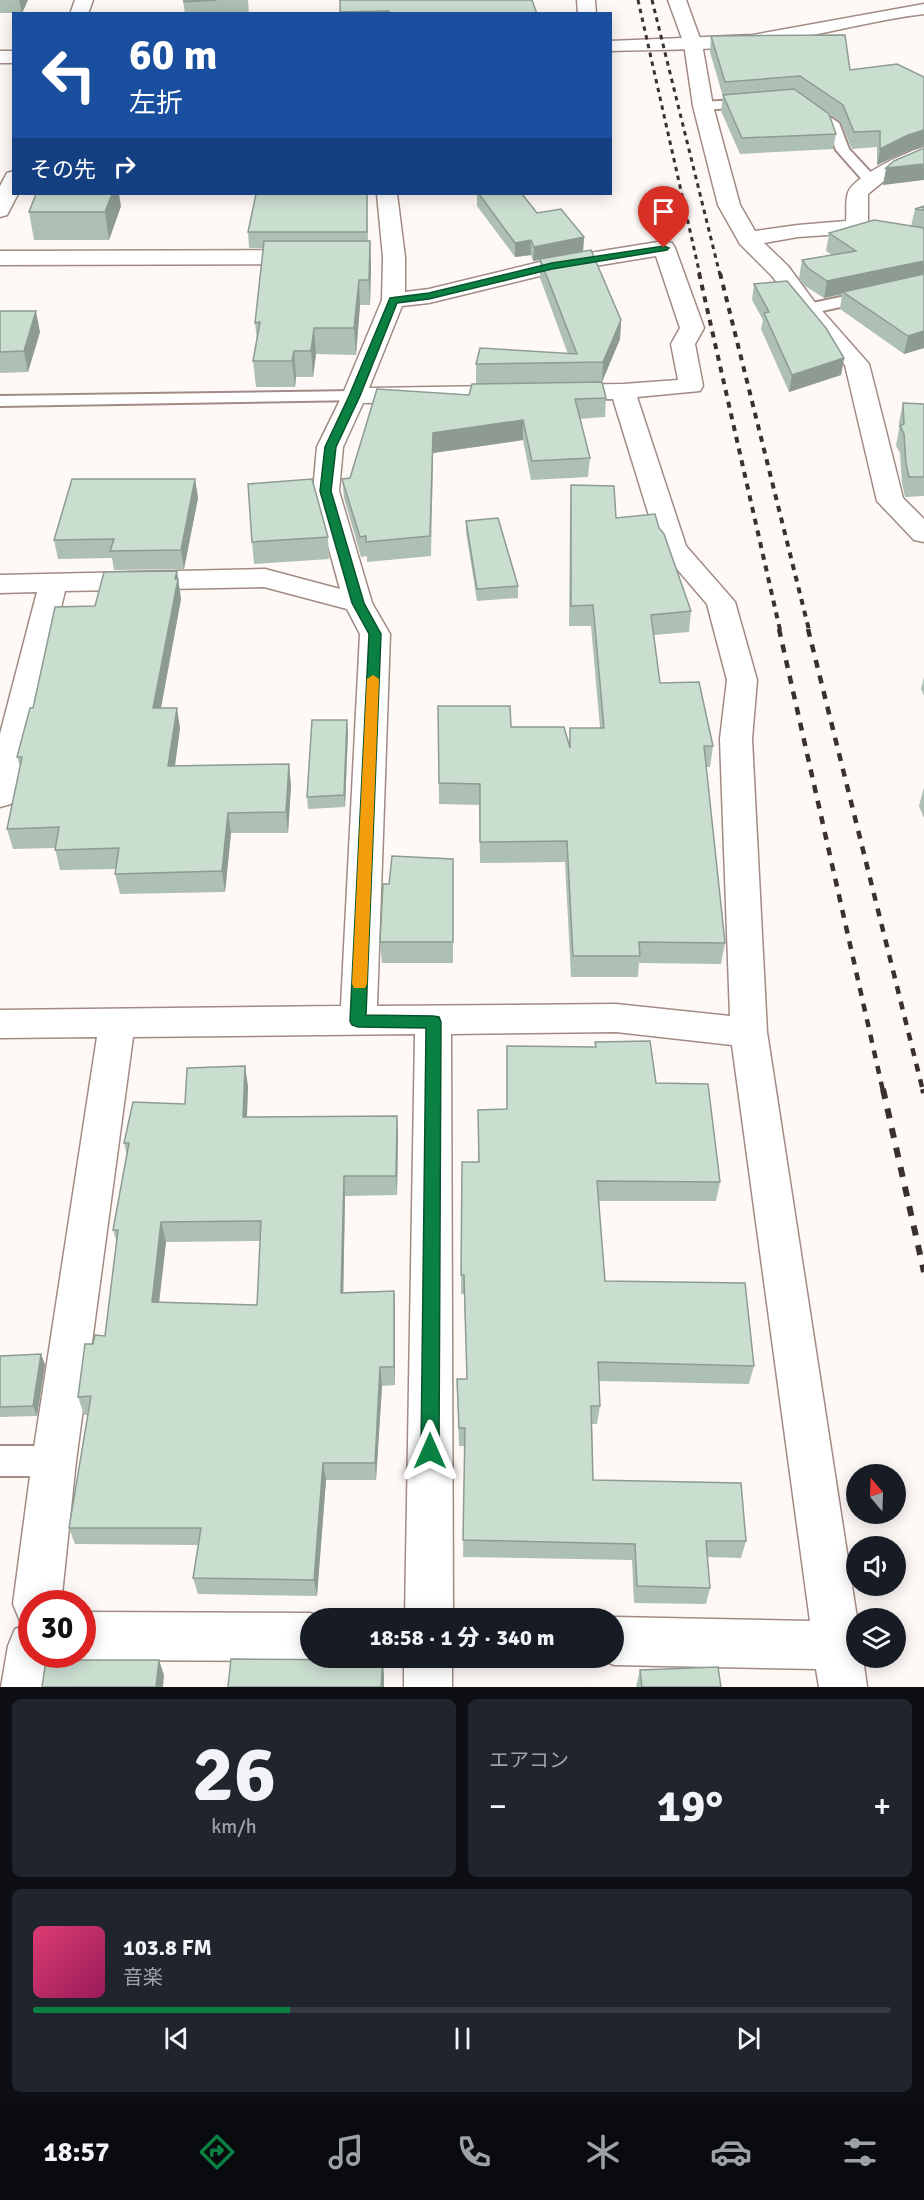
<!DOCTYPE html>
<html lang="ja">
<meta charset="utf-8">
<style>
body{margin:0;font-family:Signika,"Noto Sans JP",sans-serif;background:#20242c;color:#f1f3f6;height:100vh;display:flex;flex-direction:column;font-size:22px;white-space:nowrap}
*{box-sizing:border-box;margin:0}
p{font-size:20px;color:#9ea1a6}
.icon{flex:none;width:33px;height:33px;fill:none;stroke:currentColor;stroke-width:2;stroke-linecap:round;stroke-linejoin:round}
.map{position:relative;height:1687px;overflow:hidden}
.side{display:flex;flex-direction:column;gap:12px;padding:12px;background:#0d0f14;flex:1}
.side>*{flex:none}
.guide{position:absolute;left:12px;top:12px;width:600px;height:183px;border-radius:0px;box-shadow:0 3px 15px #0003;background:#1a4fa0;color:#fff;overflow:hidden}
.needle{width:39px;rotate:341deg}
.fabs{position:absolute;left:846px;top:1464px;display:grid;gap:12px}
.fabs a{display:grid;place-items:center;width:60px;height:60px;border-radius:50%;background:#171b24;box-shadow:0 3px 15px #0003;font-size:30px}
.speed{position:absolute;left:18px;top:1590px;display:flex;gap:12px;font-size:30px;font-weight:700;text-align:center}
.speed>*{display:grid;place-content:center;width:78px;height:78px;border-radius:50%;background:#171b24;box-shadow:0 3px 15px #0003;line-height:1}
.speed .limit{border:9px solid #d22;background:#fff;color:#111}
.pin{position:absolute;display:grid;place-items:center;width:51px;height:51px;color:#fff;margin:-62px -26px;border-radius:50% 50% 50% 0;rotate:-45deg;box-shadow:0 0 6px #0007}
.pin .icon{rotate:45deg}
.me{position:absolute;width:66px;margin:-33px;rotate:0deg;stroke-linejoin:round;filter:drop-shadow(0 0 4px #0008)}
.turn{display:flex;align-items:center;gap:21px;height:126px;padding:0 18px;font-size:27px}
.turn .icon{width:78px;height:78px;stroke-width:2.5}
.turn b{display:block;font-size:42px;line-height:51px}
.then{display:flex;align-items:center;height:57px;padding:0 18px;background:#0003;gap:12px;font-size:22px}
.big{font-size:45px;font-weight:800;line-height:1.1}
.side .card{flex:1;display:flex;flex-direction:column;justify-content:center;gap:9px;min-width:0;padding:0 21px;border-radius:9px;background:#20242c}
.side .dial{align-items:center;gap:0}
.dial b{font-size:78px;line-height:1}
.song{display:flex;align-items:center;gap:18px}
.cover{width:72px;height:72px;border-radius:9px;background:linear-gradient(135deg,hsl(340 70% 55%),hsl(330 70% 35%))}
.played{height:6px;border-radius:3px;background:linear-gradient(90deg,#0b8043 30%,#363941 30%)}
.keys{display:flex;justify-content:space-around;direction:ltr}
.heat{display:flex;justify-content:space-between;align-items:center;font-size:33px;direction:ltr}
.side .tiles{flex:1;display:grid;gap:12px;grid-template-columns:1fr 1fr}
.card:last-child{grid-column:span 2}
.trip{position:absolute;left:300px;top:1608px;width:324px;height:60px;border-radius:30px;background:#171b24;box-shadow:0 3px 15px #0003;font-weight:800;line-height:60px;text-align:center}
.tabs{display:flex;height:96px;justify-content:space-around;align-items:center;background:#090b0e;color:#9ea1a6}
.tabs .icon{width:42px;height:42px}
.tabs .selected{color:#0b8043}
.tabs b{font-size:27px;color:#f1f3f6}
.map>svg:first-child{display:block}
</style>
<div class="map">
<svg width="924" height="1687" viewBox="0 0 924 1687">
<rect width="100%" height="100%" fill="#fef9f7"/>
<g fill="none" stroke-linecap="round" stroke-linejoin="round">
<g stroke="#a28b85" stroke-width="4">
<g id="service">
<path d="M 752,99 L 757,100 L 759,103 L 757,106 L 703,110 L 696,106 L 703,102 Z"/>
<path d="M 809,103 L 839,123 L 849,149 L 876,178 L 878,181 L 876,184 L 866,184 L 836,150 L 828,128 L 802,107 Z"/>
<path d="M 924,279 L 924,289 L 808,314 L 800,309 L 808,304 Z"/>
<path d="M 354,391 L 362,396 L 360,400 L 0,406 L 0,396 Z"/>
<path d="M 0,1446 L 54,1446 L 65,1451 L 69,1461 L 65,1471 L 54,1476 L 0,1476 Z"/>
</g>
</g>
<g stroke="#a28b85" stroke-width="3">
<g id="minor">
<path d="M 75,0 L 93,0 L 88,14 L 70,14 Z"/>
<path d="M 577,0 L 595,0 L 596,14 L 578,14 Z"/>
<path d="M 668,0 L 686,0 L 702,44 L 713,106 L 740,205 L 755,231 L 798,225 L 846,221 C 847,213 845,201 848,193 C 852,177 908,151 924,147 L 924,161 L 890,176 L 868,194 L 868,222 L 924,230 L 924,244 L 857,233 L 798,237 L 764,243 L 788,266 L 816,304 L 869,364 L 903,498 L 924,519 L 924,542 L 914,540 L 877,501 L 845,365 L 800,314 L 772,276 L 740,244 L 718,205 L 693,106 L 684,44 Z"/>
<path d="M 14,171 L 14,194 L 18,194 L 7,215 L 0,217 L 0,186 L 7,173 Z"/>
<path d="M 377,194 L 397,194 L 405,257 L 405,292 L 429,289 L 552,259 L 664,241 L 672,243 L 675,248 L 704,328 L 695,344 L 703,386 L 700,391 L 637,397 L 686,546 L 735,602 L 757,680 L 752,739 L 767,1032 L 857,1618 L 856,1658 L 863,1658 L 867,1687 L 819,1687 L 816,1669 L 614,1665 L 597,1658 L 614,1658 L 614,1618 L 611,1618 L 614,1617 L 810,1621 L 732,1045 L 616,1032 L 451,1034 L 453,1618 L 405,1618 L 415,1034 L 133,1037 L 76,1461 L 61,1604 L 32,1604 L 32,1654 L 55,1654 L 49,1687 L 1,1687 L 8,1646 L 15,1629 L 28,1624 L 20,1621 L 13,1604 L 32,1461 L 97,1037 L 0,1038 L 0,1010 L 341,1006 L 360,634 L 347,609 L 264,587 L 65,591 L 16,796 L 11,804 L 0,807 L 0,734 L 37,592 L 0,593 L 0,575 L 265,569 L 340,589 L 313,491 L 317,447 L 342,396 L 382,300 L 383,257 ZM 656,256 L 680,328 L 671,344 L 678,380 L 623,384 L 369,388 L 402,306 L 429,303 L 552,273 ZM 613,399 L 659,548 L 707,604 L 727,680 L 720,739 L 730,1016 L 616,1004 L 377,1006 L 390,634 L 372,603 L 339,491 L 343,447 L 363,403 Z"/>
<path d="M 307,250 L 315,252 L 318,257 L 315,262 L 307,264 L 0,265 L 0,251 Z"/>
<path d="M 82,1612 L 310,1613 L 323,1618 L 310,1618 L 310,1658 L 318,1658 L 310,1661 L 82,1660 L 69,1654 L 82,1654 Z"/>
<rect x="404" y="1658" width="48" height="29"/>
</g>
</g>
<g stroke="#a28b85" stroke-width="3">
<g id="tertiary">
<path d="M 924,4 L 924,14 C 874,20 825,34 775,42 C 721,51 665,49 610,51 L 610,41 L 753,35 Z"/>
<rect x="0" y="51" width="14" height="12"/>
</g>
</g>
<use href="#service" fill="#fff" fill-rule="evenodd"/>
<use href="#minor" fill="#fff" fill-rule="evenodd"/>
<use href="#tertiary" fill="#fff" fill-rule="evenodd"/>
<g stroke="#3a312f" stroke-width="3" stroke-dasharray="4.5 4.5" stroke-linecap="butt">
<path d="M 638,0 L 700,275"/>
<path d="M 652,0 L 720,275"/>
</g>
<g stroke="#3a312f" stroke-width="4" stroke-dasharray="6 6" stroke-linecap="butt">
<path d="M 699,273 L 780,630"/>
<path d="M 720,273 L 809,630"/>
</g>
<g stroke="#3a312f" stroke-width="4.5" stroke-dasharray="8 8" stroke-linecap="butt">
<path d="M 779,629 L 883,1091"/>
<path d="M 808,629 L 923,1091"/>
</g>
<g stroke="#3a312f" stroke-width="6" stroke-dasharray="10 10" stroke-linecap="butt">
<path d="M 883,1089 L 924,1272"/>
<path d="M 923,1089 L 924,1093"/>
</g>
</g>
<g fill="#aebfb3" fill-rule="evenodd">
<path d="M 0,0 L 28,0 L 22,13 L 0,13 Z"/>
<path d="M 183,0 L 248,0 L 249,14 L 185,14 Z"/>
<path d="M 340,0 L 537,14 L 340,14 Z"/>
<path d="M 711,36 L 850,70 L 924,77 L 924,146 L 905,152 L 877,165 L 877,147 L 852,149 L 840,121 L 820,107 L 836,134 L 833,149 L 740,154 L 721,111 L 723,97 L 710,52 Z"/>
<path d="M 367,194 L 368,241 L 370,241 L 371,266 L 370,305 L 360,305 L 356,355 L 316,354 L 313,377 L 296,377 L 295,387 L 256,387 L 253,361 L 257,340 L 255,323 L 263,248 L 249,248 L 248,232 Z"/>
<path d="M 477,194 L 522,194 L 537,213 L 584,237 L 583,251 L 621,320 L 620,339 L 602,382 L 476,384 L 476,364 L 568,354 L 540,278 L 540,260 L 533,261 L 531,255 L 515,257 L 477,206 Z"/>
<path d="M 121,206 L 109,240 L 34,240 L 29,212 Z"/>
<path d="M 924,206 L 924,348 L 904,354 L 840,309 L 842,294 L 824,298 L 805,286 L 799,278 L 802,260 L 832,255 L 826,251 L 829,233 L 911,226 L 915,209 Z"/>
<path d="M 754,284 L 844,358 L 841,375 L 789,392 L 761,329 L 763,320 L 752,300 Z"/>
<path d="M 0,311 L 40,332 L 28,372 L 0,373 Z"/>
<path d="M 469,395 L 606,398 L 605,417 L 580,419 L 590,458 L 588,477 L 531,480 L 523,440 L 433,453 L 431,556 L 367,562 L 367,556 L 361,557 L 344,498 L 342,479 L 350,478 Z"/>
<path d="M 903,403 L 924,404 L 924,496 L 905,497 L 902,483 L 900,453 L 896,446 L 899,429 L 899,422 Z"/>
<path d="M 195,479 L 198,498 L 184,569 L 114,570 L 112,558 L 58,559 L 54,540 Z"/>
<path d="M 571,485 L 616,518 L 659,528 L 691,611 L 689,632 L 654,635 L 660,683 L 713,746 L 710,767 L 706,767 L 725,943 L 721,964 L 639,963 L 638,977 L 571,977 L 565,862 L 480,863 L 479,805 L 439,804 L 438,706 L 511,727 L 569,744 L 570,728 L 600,728 L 591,626 L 569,626 L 570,506 Z"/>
<path d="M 466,521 L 518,586 L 518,598 L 477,601 L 466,532 Z"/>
<path d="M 328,537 L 329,559 L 254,564 L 252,542 Z"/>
<path d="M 177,571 L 181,599 L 161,708 L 180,728 L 175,766 L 291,785 L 288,833 L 231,833 L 225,892 L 120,894 L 115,874 L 116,869 L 60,870 L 55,848 L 13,849 L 7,829 L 20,766 L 17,757 L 33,708 L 95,606 Z"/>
<path d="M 924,677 L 924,696 L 921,689 Z"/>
<path d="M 348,732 L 345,807 L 308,809 L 307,797 Z"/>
<path d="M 924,787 L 924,818 L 919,806 Z"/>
<path d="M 453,859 L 453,963 L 382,963 L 380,942 L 389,884 Z"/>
<path d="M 595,1042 L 656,1083 L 720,1182 L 716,1201 L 599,1201 L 605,1281 L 754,1366 L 749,1384 L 599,1381 L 600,1406 L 597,1424 L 592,1424 L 593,1480 L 746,1541 L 741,1558 L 707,1557 L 710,1588 L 706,1604 L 634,1603 L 632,1560 L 463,1557 L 465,1446 L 459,1446 L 457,1379 L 467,1379 L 464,1294 L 461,1294 L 462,1162 L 478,1162 L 478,1110 L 507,1109 L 507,1046 L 595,1047 Z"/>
<path d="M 245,1066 L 248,1087 L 247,1117 L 397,1116 L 398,1136 L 397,1195 L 345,1196 L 343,1292 L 394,1291 L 395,1310 L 395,1385 L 382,1386 L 376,1480 L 326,1480 L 317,1596 L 198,1594 L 193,1578 L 198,1545 L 75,1544 L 69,1528 L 88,1415 L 84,1415 L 78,1397 L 93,1344 L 105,1336 L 117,1243 L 113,1230 L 127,1156 L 124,1143 ZM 260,1241 L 257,1305 L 159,1302 L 166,1242 Z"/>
<path d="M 41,1354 L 45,1365 L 37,1416 L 0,1417 L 0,1356 Z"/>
<path d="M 640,1670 L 721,1687 L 636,1687 Z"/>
</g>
<g fill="#8d9b92">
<path d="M 19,0 L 28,0 L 22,13 Z"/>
<path d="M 924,130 L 924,146 L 905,152 L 877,165 L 880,149 L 908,135 Z"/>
<path d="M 924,164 L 924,180 L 883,185 L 886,168 Z"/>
<path d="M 112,194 L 119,194 L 121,206 L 109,240 L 105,212 Z"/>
<path d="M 584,237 L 583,252 L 533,261 L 534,247 Z"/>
<path d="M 531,240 L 531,255 L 515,257 L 515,243 Z"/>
<path d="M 370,241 L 371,266 L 370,305 L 369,280 Z"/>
<path d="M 924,261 L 924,278 L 843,292 L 842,294 L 824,298 L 827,281 Z"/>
<path d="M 359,280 L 360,305 L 356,355 L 354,328 Z"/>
<path d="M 36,311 L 40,332 L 28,372 L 24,351 Z"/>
<path d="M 621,320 L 620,339 L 602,382 L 603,362 Z"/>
<path d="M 314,328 L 316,354 L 313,377 L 311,351 Z"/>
<path d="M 924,331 L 924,348 L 904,354 L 908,336 Z"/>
<path d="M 294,351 L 296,377 L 295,387 L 292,361 Z"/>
<path d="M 844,358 L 841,375 L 789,392 L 792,375 Z"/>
<path d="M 523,420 L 523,440 L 433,453 L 431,556 L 433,433 Z"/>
<path d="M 195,479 L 198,498 L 184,569 L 181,550 Z"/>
<path d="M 177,571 L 181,599 L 157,729 L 153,708 Z"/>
<path d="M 177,708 L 180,728 L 172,787 L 168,766 Z"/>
<path d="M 347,720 L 348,732 L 345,807 L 344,795 Z"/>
<path d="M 289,764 L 291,785 L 288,833 L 286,812 Z"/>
<path d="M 228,813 L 231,833 L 225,892 L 222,871 Z"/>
<path d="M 245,1066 L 248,1087 L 246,1138 L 243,1117 Z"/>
<path d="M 397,1116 L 398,1136 L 397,1195 L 396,1176 Z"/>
<path d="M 344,1176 L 345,1196 L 343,1312 L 341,1293 Z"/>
<path d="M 161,1222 L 166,1242 L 157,1320 L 152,1302 Z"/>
<path d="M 394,1291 L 395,1310 L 395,1385 L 394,1367 Z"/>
<path d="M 41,1354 L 45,1365 L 37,1416 L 33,1406 Z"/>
<path d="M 380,1367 L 382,1386 L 376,1480 L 375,1463 Z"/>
<path d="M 323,1463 L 326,1480 L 317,1596 L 314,1580 Z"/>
<path d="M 159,1660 L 164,1675 L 163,1687 L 156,1687 Z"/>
<path d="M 383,1660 L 384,1676 L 384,1687 L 381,1687 Z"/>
</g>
<g fill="#caded0" stroke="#8d9b92" stroke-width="1.5" fill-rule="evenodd">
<path d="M 184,0 L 217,0 L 184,2 Z"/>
<path d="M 340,0 L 532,0 L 537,14 L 388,14 L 389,11 L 340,12 Z"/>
<path d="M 845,35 L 850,70 L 897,64 L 924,77 L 924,130 L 908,135 L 880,149 L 880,131 L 854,132 L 843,105 L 800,76 L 725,82 L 711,36 Z"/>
<path d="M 794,89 L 829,114 L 836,134 L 742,138 L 723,95 Z"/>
<path d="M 924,148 L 924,164 L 886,168 L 894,161 Z"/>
<path d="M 36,194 L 112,194 L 105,212 L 29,212 Z"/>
<path d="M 256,194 L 367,194 L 367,232 L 248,232 Z"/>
<path d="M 479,194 L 522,194 L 537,213 L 561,209 L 584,237 L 534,247 L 531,240 L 515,243 Z"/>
<path d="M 924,206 L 924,210 L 915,209 Z"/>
<path d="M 874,220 L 924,228 L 924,261 L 827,281 L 808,268 L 802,260 L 856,251 L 829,233 Z"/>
<path d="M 264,241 L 370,241 L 369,280 L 359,280 L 354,328 L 314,328 L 311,351 L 294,351 L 292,361 L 253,361 L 260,322 L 255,323 Z"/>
<path d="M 591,250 L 621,320 L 603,362 L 476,364 L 480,348 L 577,354 L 540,259 Z"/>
<path d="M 924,274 L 924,331 L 908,336 L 843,292 Z"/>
<path d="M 787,281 L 826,328 L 844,358 L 792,375 L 764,313 L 769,312 L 754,284 Z"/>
<path d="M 0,311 L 36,311 L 24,351 L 0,352 Z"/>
<path d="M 602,382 L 606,398 L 575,399 L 590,458 L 532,461 L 523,420 L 433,433 L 430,536 L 366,542 L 366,536 L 360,537 L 342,479 L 350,478 L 377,389 L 469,395 L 472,384 Z"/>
<path d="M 903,403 L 924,404 L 924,477 L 909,477 L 906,464 L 904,434 L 900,426 L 904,424 Z"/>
<path d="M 72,479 L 195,479 L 181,550 L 110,551 L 114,539 L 54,540 Z"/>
<path d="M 312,479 L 328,537 L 252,542 L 248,484 Z"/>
<path d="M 571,485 L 614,486 L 616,518 L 655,514 L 659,528 L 664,534 L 691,611 L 651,615 L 660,683 L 699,682 L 713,746 L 704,746 L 725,943 L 639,942 L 640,956 L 573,956 L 567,841 L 480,842 L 480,784 L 439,783 L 438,706 L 510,706 L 511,727 L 564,727 L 570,748 L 570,728 L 604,728 L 593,605 L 571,606 Z"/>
<path d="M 498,518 L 518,586 L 477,589 L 466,521 Z"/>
<path d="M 177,571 L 175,579 L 178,579 L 153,708 L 177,708 L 168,766 L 289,764 L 286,812 L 228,813 L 222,871 L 115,874 L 119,848 L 55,850 L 59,827 L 7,829 L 22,757 L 17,757 L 30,708 L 33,708 L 55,607 L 95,606 L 104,572 Z"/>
<path d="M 312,720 L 347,720 L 344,795 L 307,797 Z"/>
<path d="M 392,856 L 453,859 L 453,942 L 380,942 L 383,884 L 389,884 Z"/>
<path d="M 650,1041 L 656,1083 L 708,1084 L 720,1182 L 597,1181 L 605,1281 L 745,1283 L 754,1366 L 598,1362 L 600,1406 L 591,1406 L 593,1480 L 741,1483 L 746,1541 L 706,1541 L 710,1588 L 637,1586 L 635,1544 L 463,1540 L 465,1428 L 459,1428 L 457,1379 L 467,1379 L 464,1275 L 461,1275 L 462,1162 L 479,1162 L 478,1110 L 507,1109 L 507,1046 L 596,1047 L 595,1042 Z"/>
<path d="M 245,1066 L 243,1117 L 397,1116 L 396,1176 L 344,1176 L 341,1293 L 394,1291 L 394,1367 L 380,1367 L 375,1463 L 323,1463 L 314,1580 L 193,1578 L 201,1528 L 69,1528 L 91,1396 L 78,1397 L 85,1344 L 93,1344 L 95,1335 L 105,1336 L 118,1230 L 113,1230 L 129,1143 L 124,1143 L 133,1102 L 185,1104 L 187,1068 ZM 261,1221 L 257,1305 L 152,1302 L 161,1222 Z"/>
<path d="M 41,1354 L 33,1406 L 0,1407 L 0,1356 Z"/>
<path d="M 231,1659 L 383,1660 L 381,1687 L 228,1687 Z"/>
<path d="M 46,1660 L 159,1660 L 156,1687 L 42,1687 Z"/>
<path d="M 718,1667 L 721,1687 L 642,1687 L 640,1670 Z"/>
</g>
<path fill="#0b8043" stroke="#07532c" stroke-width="1.5" d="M 664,246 L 669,248 L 667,250 L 552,269 L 429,299 L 397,303 L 360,396 L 336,447 L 331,491 L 364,603 L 381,634 L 366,1015 L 433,1016 L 439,1017 L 441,1022 L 439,1451 L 437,1458 L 430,1460 L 424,1458 L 421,1451 L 426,1028 L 358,1027 L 352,1025 L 350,1021 L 369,634 L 352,603 L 320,491 L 325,447 L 349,396 L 390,298 L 429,293 L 552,263 Z"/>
<path fill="#f59e0b" d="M 373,675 L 379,679 L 367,984 L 365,988 L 354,988 L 352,984 L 367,679 Z"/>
</svg>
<div class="fabs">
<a><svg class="needle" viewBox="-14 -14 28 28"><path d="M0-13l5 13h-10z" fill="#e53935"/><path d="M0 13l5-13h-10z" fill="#9ea1a6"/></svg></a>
<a><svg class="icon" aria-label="sound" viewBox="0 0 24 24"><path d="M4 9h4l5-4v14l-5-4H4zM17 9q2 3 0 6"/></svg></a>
<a><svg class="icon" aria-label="layers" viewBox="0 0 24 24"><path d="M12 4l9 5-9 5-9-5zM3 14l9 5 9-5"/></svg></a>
</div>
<div class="speed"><div class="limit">30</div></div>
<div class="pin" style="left:664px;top:248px;background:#d93025"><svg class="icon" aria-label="arrive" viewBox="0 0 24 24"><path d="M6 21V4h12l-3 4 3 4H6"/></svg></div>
<svg class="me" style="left:430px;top:1451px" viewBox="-20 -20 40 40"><path d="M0-17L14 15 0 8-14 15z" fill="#0b8043" stroke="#fff" stroke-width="4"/></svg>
<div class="trip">18:58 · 1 分 · 340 m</div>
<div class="guide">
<div class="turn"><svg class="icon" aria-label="left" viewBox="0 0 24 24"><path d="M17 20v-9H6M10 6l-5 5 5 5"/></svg><div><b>60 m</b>左折</div></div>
<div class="then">その先<svg class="icon" aria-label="right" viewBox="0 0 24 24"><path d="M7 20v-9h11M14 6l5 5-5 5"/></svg></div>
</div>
</div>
<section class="side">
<div class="tiles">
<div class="card dial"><b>26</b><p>km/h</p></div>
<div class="card"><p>エアコン</p>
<div class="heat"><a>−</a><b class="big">19°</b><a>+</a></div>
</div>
<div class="card">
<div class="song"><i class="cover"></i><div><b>103.8 FM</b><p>音楽</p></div></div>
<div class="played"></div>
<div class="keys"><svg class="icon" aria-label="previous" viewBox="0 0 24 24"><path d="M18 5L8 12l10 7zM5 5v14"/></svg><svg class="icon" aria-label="pause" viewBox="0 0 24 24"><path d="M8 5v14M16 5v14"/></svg><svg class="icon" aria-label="next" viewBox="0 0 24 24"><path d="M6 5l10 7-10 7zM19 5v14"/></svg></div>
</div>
</div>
</section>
<nav class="tabs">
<b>18:57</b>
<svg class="icon selected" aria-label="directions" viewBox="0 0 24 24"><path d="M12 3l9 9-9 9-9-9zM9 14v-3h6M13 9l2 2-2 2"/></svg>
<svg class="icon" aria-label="music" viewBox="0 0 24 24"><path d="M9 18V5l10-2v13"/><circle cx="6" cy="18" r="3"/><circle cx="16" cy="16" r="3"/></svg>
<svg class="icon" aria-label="phone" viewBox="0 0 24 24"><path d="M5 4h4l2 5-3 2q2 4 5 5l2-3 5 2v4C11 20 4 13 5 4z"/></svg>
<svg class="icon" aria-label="climate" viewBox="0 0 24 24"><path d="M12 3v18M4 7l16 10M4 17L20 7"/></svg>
<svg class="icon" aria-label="car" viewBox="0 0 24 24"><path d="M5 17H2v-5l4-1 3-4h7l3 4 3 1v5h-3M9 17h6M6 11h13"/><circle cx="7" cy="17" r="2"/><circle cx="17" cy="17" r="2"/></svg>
<svg class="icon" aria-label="filters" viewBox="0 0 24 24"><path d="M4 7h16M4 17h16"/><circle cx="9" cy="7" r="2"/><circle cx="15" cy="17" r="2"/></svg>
</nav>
